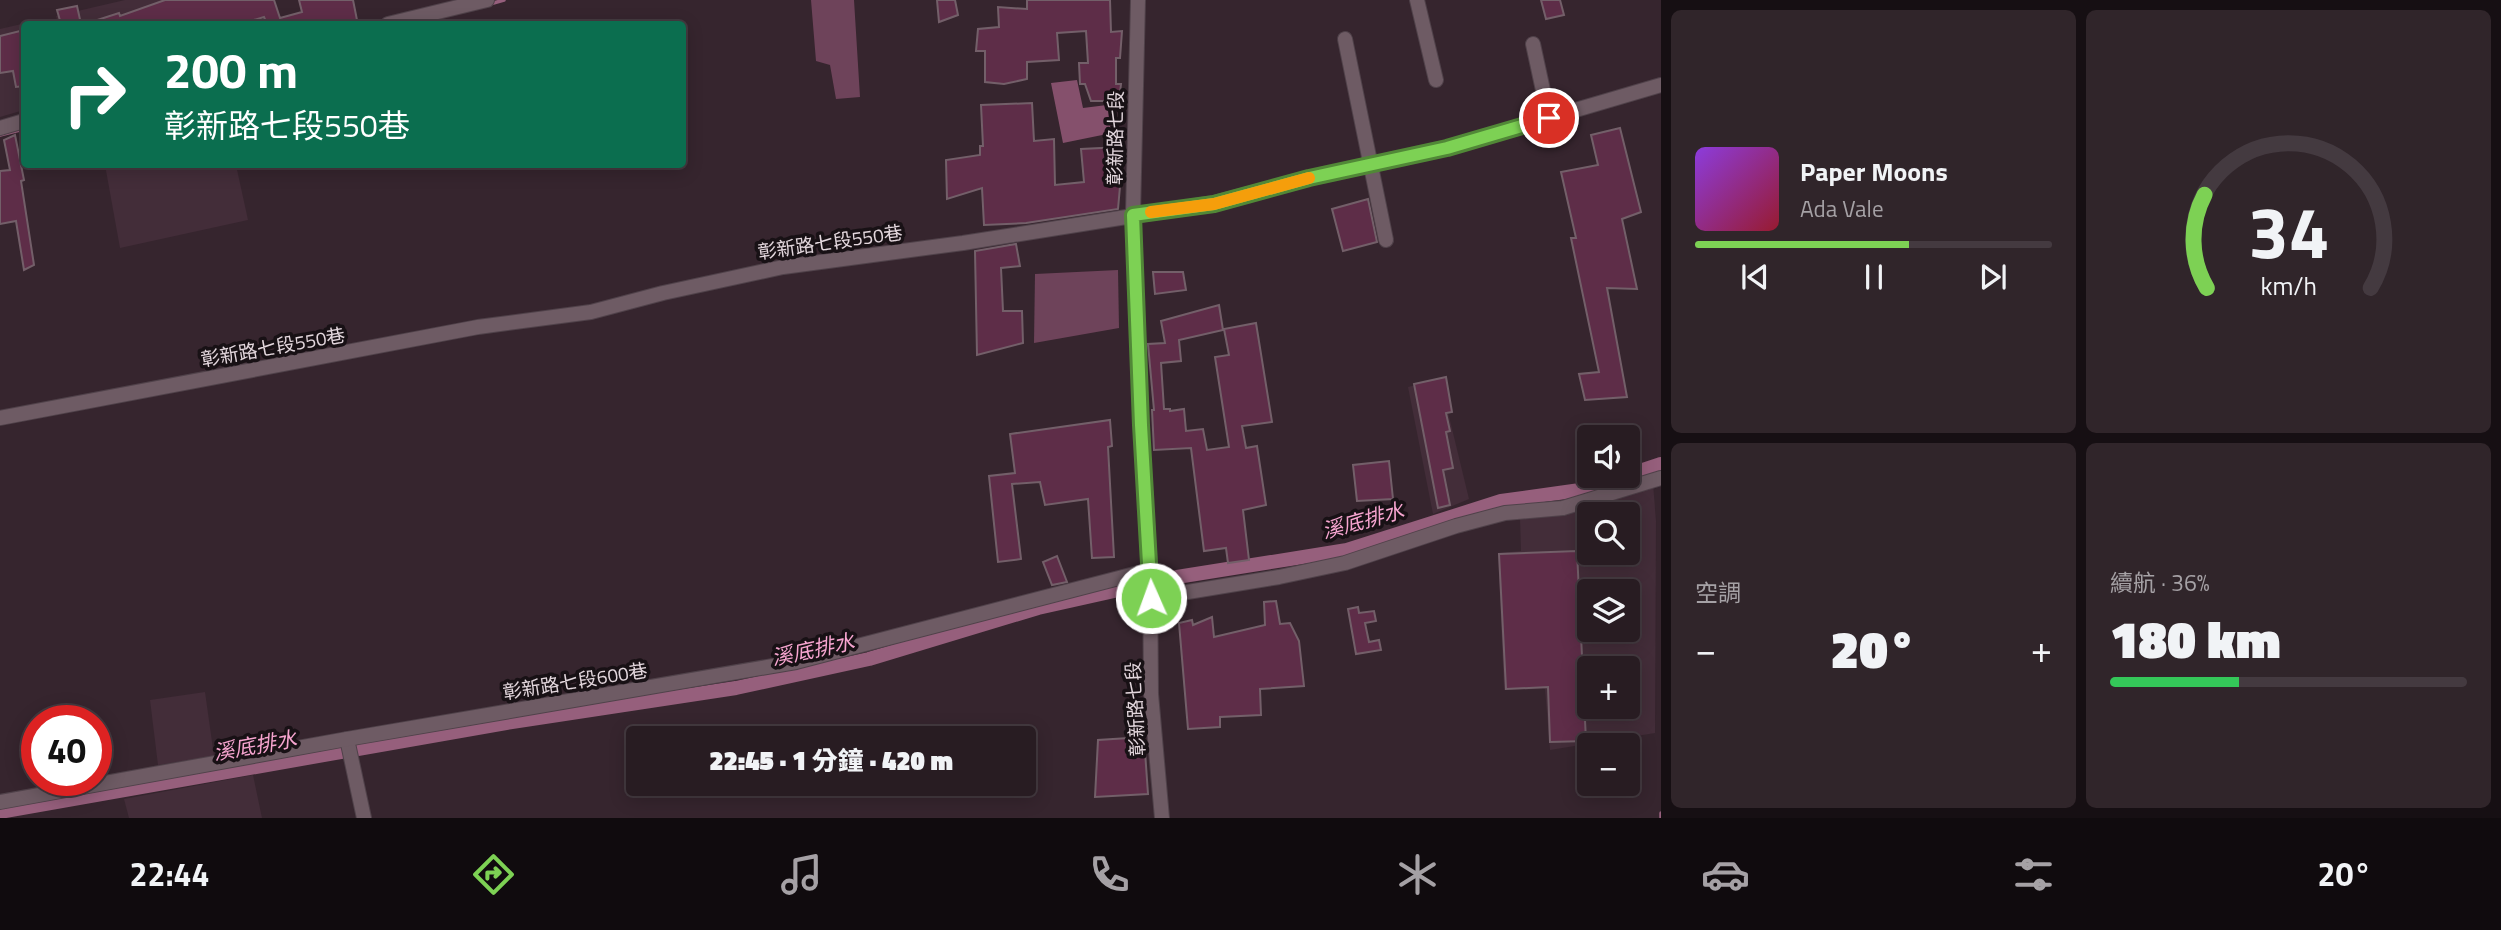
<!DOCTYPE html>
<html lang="zh-TW">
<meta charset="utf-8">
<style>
body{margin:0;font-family:"Titillium Web","Noto Sans TC",sans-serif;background:#30252a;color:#f1f3f6;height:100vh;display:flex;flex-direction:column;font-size:26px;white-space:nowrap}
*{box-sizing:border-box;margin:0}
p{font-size:23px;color:#a5a1a5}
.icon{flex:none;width:38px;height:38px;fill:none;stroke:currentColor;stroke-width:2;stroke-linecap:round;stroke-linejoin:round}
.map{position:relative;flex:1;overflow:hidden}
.panel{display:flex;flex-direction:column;gap:10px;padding:10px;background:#160f13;width:840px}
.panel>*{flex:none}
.top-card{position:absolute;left:21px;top:21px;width:665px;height:147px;border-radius:7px;box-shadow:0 4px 18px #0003,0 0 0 2px #443a40;background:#0b6e4f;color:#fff;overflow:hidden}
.buttons{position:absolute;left:1577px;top:425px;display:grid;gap:14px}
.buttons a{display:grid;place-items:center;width:63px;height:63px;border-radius:7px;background:#281c22;box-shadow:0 4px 18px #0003,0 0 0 2px #443a40;font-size:35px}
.speed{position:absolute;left:21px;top:705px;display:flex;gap:14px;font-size:35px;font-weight:700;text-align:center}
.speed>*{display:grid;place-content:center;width:91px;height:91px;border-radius:50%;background:#281c22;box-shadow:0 4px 18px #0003,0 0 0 2px #443a40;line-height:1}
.speed .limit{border:10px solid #d22;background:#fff;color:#111}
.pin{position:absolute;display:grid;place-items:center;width:60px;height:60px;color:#fff;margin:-30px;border:4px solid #fff;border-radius:50%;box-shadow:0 2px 7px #0007}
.me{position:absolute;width:77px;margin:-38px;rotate:358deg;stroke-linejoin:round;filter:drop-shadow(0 0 5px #0008)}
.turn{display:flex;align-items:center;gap:24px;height:147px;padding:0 28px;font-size:32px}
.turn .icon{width:91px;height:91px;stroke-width:2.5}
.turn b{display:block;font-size:49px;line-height:60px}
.big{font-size:52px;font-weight:800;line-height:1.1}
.panel .tile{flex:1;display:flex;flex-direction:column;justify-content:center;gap:10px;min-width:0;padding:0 24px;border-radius:10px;background:#30252a}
.panel .dial{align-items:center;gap:0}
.dial svg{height:182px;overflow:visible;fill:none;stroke:#443a40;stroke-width:7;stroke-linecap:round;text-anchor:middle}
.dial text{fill:#f1f3f6;stroke:none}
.song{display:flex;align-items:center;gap:21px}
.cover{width:84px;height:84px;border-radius:10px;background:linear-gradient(135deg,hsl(270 70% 55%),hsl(350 70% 35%))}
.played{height:7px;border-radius:4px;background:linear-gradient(90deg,#7dd154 60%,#443a40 60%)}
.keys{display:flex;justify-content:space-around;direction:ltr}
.heat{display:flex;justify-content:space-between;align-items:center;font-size:38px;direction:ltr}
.charge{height:10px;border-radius:5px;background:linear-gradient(90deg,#34c759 36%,#443a40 0)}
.panel .tiles{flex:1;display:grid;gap:10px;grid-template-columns:repeat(2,1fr)}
.trip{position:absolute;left:626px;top:726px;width:410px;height:70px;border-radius:7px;background:#281c22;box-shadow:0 4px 18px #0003,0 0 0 2px #443a40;font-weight:800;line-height:70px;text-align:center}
.menu{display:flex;height:112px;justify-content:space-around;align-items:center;background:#100b0e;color:#a5a1a5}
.menu .icon{width:49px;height:49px}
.menu .current{color:#7dd154}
.menu b{font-size:32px;color:#f1f3f6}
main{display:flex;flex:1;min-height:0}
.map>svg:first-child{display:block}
</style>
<main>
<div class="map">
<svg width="1661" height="818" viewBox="0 0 1661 818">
<rect width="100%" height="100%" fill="#36252e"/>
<g fill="#432d39" fill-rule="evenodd">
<path d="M 125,0 L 243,0 L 249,24 L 58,24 L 56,16 Z"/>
<path d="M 39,20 L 39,24 L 24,24 L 24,110 L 0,117 L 0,29 Z"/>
<path d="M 105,165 L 236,165 L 248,220 L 120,248 Z"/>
<path d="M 1440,379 L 1469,499 L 1433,514 L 1408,387 Z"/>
<path d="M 1653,483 L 1656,521 L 1655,733 L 1550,750 L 1545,689 L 1504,690 L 1498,553 L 1521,551 L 1520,518 ZM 1589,514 L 1628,514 L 1628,553 L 1589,553 ZM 1589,592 L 1628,592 L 1628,630 L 1589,630 ZM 1589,668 L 1628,668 L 1628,707 L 1589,707 Z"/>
<path d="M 205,692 L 214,756 L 158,765 L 150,700 Z"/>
<path d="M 253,775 L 262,818 L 129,818 L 124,799 Z"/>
</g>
<g fill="#6e435a">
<path d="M 811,0 L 854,0 L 860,97 L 836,99 L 830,65 L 816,61 Z"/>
<path d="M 1118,270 L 1119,328 L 1034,343 L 1035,274 Z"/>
</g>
<path fill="#85506c" d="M 1077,80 L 1083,108 L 1115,104 L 1112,133 L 1063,143 L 1051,83 Z"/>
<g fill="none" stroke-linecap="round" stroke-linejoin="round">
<g stroke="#965f7c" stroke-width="3.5">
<path d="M 490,4 L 504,0"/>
<path d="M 0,135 L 24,129"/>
<path d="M 1661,818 L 1661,813"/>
</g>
<g stroke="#965f7c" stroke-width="14">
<path d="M 1628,475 L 1661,464"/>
<path d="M 0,812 L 506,723 L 736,688 L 869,659 L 1038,608 L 1177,577 L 1347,550 L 1501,501 L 1580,490 L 1623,476"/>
</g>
</g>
<g fill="#5e2d48" stroke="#735f69" stroke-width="2">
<path d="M 165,0 L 274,0 L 280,18 L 302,12 L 299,0 L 353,0 L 357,20 L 339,24 L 267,24 L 264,17 L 240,24 L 91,24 L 91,22 L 119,13 L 120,16 Z"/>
<path d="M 937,0 L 955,0 L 958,15 L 939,22 Z"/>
<path d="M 1027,0 L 1110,0 L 1111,32 L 1122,31 L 1120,58 L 1116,58 L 1116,84 L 1121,84 L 1119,101 L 1091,101 L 1085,84 L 1080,84 L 1079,63 L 1088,63 L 1086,31 L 1057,33 L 1059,60 L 1027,62 L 1027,79 L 1004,84 L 985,82 L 985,51 L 976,51 L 978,29 L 999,27 L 998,7 L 1027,9 Z"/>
<path d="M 1541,0 L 1560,0 L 1564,15 L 1546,19 Z"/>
<path d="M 77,6 L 81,24 L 61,24 L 57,10 Z"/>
<path d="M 24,30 L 24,86 L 16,87 L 13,71 L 0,73 L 0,36 Z"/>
<path d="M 1032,103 L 1034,141 L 1054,139 L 1055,185 L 1084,182 L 1081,149 L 1121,147 L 1122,164 L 1118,209 L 1026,223 L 984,225 L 982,188 L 947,199 L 946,160 L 980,155 L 980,146 L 983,146 L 981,105 Z"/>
<path d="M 1620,128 L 1641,212 L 1622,219 L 1637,289 L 1607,288 L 1627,397 L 1585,400 L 1579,374 L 1599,372 L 1571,238 L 1576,238 L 1561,172 L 1598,165 L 1591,135 Z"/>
<path d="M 15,135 L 24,180 L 21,181 L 34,265 L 24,270 L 16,221 L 0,224 L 0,171 L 10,170 L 4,140 Z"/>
<path d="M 1368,199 L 1377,242 L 1343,251 L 1332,209 Z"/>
<path d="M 1016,244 L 1020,266 L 1001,268 L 1003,311 L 1022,311 L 1023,343 L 977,355 L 975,251 Z"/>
<path d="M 1153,272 L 1183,272 L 1186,290 L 1155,294 Z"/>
<path d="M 1219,305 L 1223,330 L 1179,340 L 1181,361 L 1161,363 L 1164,409 L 1170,409 L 1170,411 L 1184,409 L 1186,431 L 1203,429 L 1207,450 L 1229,447 L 1215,357 L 1229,355 L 1224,329 L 1256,323 L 1272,422 L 1242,426 L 1246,448 L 1257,446 L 1266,505 L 1243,510 L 1249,560 L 1228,563 L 1226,548 L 1204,551 L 1191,448 L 1154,450 L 1152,410 L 1154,410 L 1148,344 L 1165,343 L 1161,321 Z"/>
<path d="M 1446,377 L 1452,412 L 1446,413 L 1450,431 L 1446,432 L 1453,468 L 1443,470 L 1450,505 L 1438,508 L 1414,384 Z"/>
<path d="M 1110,420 L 1112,446 L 1108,447 L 1114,557 L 1092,558 L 1088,499 L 1045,505 L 1040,482 L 1012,484 L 1021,559 L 998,562 L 989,476 L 1015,473 L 1010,434 Z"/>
<path d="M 1389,461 L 1393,499 L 1357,501 L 1353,465 Z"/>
<path d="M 1577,551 L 1586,741 L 1550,742 L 1548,687 L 1506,689 L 1499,554 Z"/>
<path d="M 1057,556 L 1067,582 L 1052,585 L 1043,562 Z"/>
<path d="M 1276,601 L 1280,624 L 1290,623 L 1299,641 L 1304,686 L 1260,689 L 1261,715 L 1220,717 L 1220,727 L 1188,729 L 1179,623 L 1192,620 L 1193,625 L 1212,617 L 1214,637 L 1265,625 L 1264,602 Z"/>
<path d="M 1358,607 L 1359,613 L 1374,611 L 1376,621 L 1365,623 L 1369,642 L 1379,640 L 1381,650 L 1356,654 L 1348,609 Z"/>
<path d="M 1144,737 L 1148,794 L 1095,797 L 1098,740 Z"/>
</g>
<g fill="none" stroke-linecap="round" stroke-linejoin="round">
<g stroke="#50424a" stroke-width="16">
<g id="minor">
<path d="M 1138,0 L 1133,215 L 1141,425 L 1150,570 L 1151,694 L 1162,818"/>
<path d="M 1417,0 L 1436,80"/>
<path d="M 388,24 L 487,0"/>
<path d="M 1345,39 L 1386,240"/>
<path d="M 1533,44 L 1549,118"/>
<path d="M 0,128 L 24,121"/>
<path d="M 0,418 L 478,327 L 591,312 L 663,293 L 783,267 L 963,243 L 1214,203 L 1309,178 L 1446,148 L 1661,85"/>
<path d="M 1151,598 L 1279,577 L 1345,563 L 1456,526 L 1505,513 L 1563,508 L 1661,478"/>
<path d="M 347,739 L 364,818"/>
<path d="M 0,802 L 347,739 L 796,662 L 1150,570"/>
</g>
</g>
<use href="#minor" stroke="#6e5b64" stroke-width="14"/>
</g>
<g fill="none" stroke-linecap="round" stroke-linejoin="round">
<g stroke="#518837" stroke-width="18">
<path id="route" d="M 1151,598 L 1141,425 L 1133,215 L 1214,204 L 1309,178 L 1447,148 L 1549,118"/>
</g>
<use href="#route" stroke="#7dd154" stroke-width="12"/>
<path stroke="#f59e0b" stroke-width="12" d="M 1151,212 L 1214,204 L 1309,178"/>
</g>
<g text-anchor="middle" stroke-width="7" stroke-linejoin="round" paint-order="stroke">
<g font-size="19" fill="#e3d7dd" stroke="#181115">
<text transform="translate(1115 138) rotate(-89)" y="7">彰新路七段</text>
<text transform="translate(830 242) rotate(-8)" y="7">彰新路七段550巷</text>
<text transform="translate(273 347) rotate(-10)" y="7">彰新路七段550巷</text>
<text transform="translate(575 681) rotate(-9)" y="7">彰新路七段600巷</text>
<text transform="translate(1135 709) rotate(-93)" y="7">彰新路七段</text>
</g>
<g font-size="21" font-style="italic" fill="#f7a5d0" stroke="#181115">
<text transform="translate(1363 521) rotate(-15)" y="7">溪底排水</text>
<text transform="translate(813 650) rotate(-12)" y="7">溪底排水</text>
<text transform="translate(255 746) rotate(-10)" y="7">溪底排水</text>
</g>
</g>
</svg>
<div class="buttons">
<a><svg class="icon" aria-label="sound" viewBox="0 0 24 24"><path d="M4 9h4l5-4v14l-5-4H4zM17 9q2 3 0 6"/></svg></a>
<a><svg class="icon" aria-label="search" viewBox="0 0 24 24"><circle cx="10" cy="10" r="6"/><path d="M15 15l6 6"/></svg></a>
<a><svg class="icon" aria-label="layers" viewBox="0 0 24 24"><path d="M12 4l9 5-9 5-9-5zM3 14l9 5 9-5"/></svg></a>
<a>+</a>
<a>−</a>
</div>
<div class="speed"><div class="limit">40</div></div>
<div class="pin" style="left:1549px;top:118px;background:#d93025"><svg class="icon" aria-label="arrive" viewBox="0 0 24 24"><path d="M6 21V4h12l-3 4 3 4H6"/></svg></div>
<svg class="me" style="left:1151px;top:598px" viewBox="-20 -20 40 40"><circle r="17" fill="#7dd154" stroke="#fff" stroke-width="3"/><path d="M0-11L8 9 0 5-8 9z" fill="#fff"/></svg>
<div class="trip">22:45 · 1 分鐘 · 420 m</div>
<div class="top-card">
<div class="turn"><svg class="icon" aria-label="right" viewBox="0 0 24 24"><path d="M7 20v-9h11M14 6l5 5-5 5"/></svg><div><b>200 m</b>彰新路七段550巷</div></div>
</div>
</div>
<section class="panel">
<div class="tiles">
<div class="tile">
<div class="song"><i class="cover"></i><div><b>Paper Moons</b><p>Ada Vale</p></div></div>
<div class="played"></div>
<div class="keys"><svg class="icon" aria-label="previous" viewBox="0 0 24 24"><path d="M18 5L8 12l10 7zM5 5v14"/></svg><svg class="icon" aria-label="pause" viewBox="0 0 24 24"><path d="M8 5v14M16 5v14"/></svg><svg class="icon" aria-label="next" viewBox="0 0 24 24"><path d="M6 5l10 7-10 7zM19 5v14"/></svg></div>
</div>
<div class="tile dial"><svg viewBox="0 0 100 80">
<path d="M14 69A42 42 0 1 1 86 69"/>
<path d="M14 69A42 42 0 0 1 13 28" stroke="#7dd154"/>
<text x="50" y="56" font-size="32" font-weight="700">34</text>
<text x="50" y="72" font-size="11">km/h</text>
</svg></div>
<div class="tile"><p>空調</p>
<div class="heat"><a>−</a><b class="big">20°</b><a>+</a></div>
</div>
<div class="tile"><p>續航 · 36%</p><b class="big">180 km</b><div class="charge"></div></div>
</div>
</section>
</main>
<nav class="menu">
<b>22:44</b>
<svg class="icon current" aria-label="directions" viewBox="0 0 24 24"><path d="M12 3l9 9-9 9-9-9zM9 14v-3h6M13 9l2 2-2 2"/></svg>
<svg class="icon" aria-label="music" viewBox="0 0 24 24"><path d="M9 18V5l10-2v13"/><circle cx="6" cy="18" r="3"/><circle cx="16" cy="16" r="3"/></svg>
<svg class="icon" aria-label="phone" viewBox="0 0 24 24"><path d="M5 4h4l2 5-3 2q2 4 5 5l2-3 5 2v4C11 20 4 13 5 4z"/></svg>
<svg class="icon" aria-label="climate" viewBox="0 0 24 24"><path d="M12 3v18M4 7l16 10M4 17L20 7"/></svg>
<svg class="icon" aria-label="car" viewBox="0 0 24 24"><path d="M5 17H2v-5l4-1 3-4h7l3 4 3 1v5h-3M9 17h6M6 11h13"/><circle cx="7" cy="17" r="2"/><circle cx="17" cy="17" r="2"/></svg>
<svg class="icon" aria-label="filters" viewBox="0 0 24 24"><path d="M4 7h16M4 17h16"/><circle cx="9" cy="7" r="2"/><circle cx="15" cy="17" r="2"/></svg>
<b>20°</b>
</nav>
